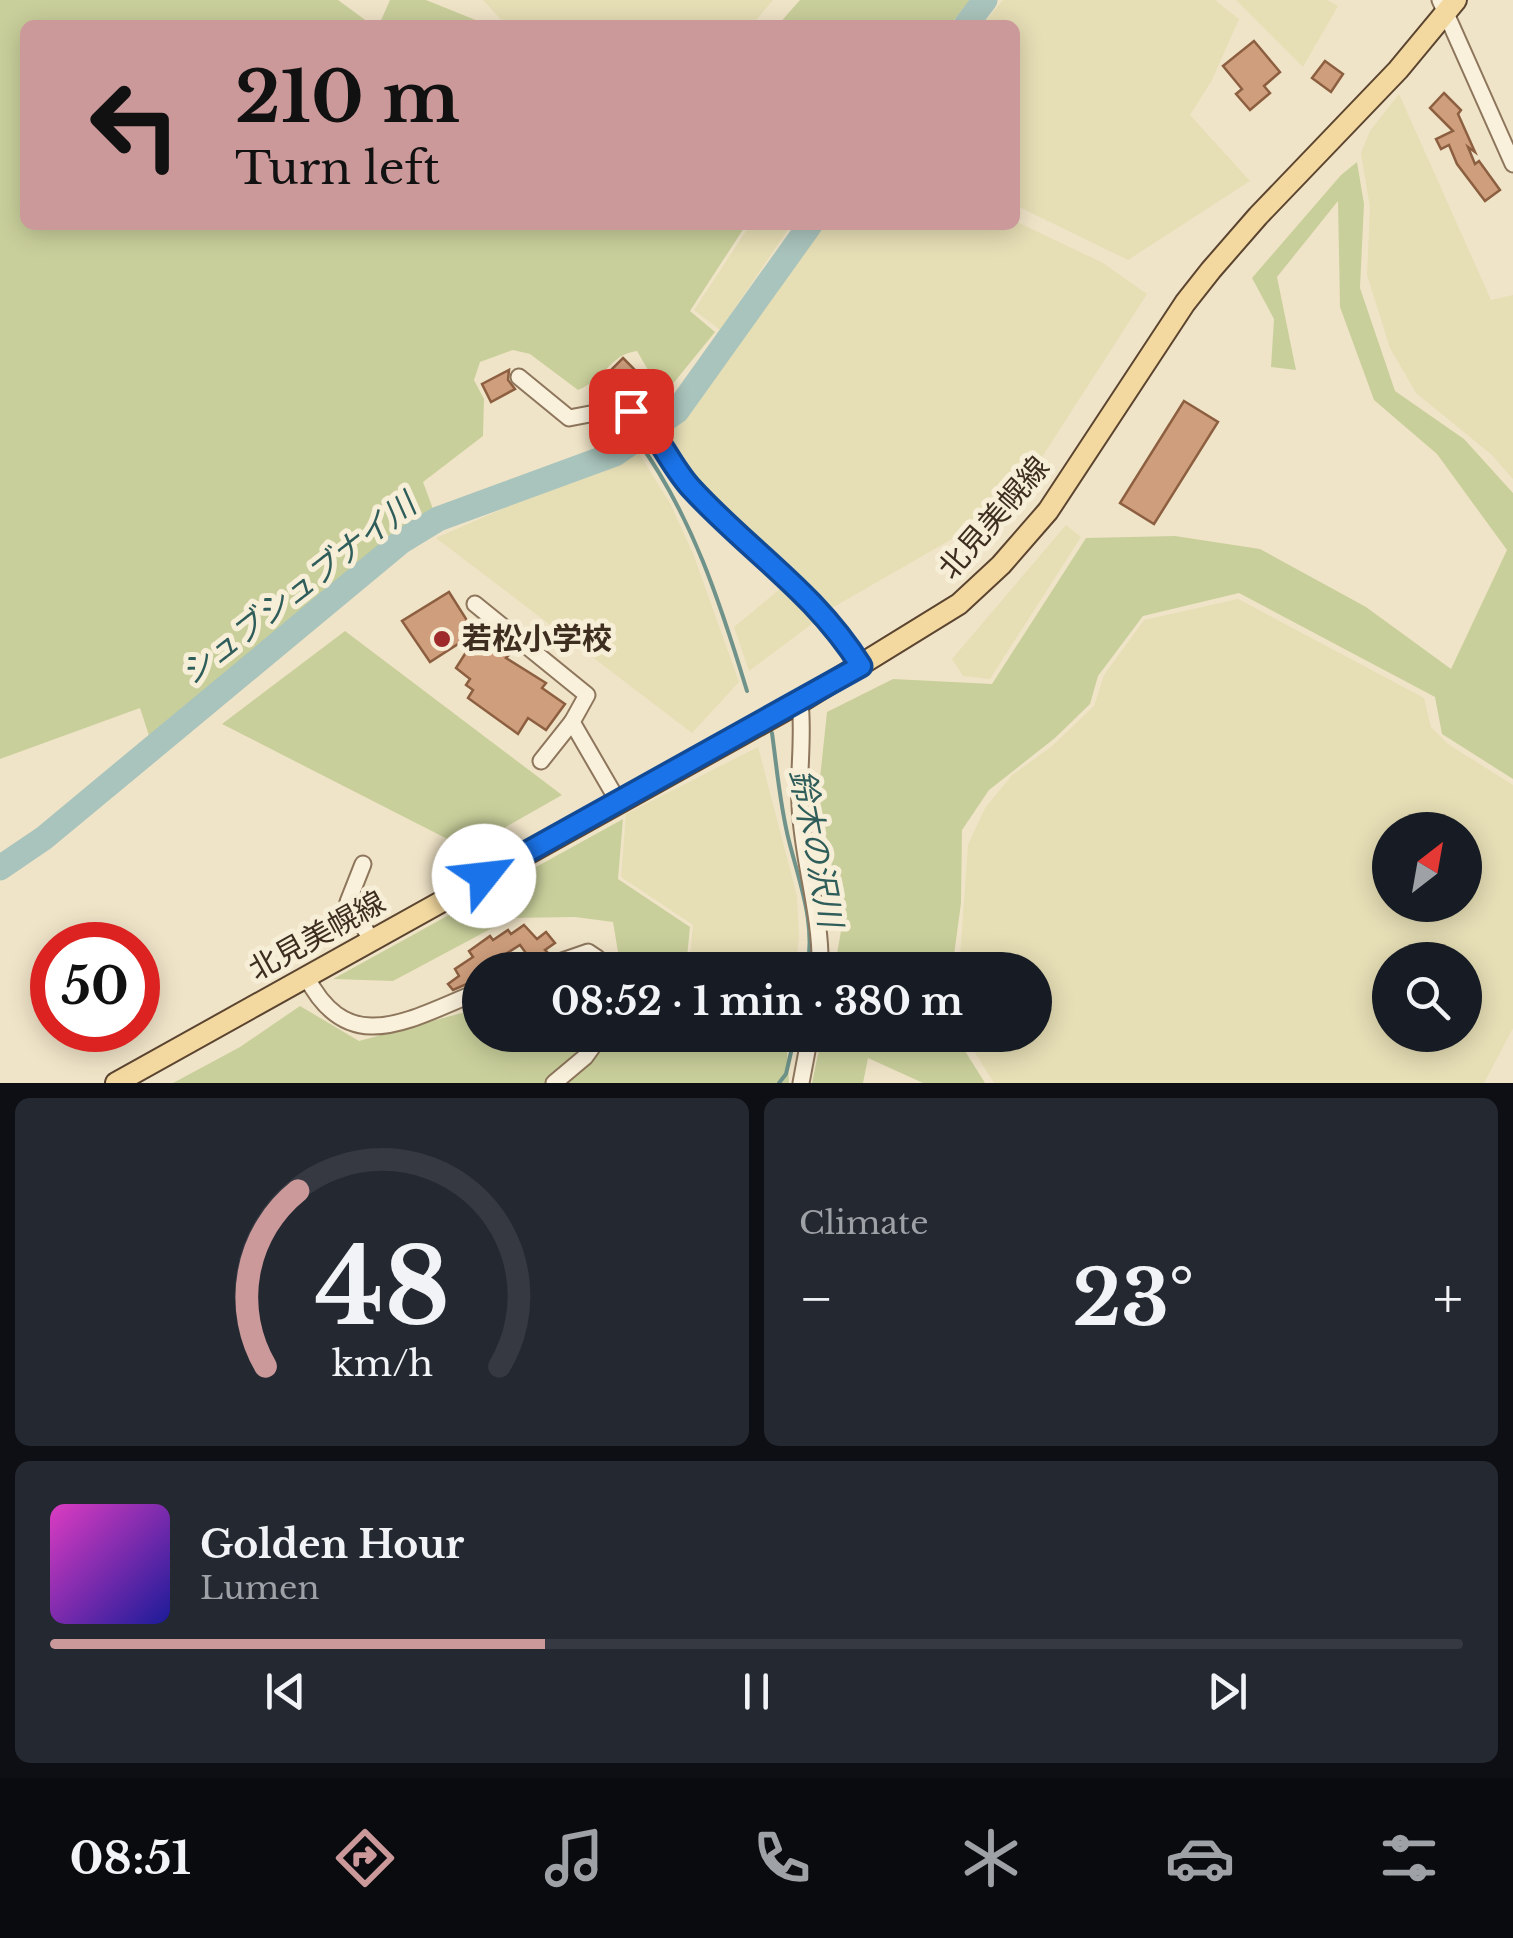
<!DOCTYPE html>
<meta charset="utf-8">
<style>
body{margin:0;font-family:"Libre Baskerville","Noto Sans JP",serif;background:#242831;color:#f1f3f6;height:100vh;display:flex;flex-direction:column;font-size:38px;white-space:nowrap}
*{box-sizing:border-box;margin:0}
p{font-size:32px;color:#9ea1a6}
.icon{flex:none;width:55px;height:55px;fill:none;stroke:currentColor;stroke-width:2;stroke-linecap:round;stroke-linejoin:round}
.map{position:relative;height:1083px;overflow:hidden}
.sheet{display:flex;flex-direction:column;gap:15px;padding:15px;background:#0d0f14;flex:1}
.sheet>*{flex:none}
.top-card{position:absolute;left:20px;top:20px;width:1000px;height:210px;border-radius:15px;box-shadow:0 5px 25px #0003;background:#cc999b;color:#111;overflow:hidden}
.needle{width:65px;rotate:31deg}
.controls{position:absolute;left:1372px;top:812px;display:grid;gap:20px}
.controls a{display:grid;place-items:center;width:110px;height:110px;border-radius:50%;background:#171b24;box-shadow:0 5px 25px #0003;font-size:50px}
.speed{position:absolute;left:30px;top:922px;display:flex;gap:20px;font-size:50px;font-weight:700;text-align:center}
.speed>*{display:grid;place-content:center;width:130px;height:130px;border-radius:50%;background:#171b24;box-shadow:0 5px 25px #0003;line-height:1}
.speed .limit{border:15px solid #d22;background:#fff;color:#111}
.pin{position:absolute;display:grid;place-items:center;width:85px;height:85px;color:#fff;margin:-42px;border-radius:20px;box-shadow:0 5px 15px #0006}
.me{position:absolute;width:110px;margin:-55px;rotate:61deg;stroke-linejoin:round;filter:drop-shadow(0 0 8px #0008)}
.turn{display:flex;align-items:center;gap:35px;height:210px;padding:0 50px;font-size:45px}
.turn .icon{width:130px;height:130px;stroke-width:2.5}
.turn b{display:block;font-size:70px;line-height:85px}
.big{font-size:75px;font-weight:700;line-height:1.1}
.sheet .tile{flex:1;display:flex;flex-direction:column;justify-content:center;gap:15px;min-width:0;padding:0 35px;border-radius:15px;background:#242831}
.sheet .dial{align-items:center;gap:0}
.dial svg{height:260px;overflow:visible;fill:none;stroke:#363941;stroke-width:7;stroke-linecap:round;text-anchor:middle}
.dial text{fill:#f1f3f6;stroke:none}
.song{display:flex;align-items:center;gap:30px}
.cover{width:120px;height:120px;border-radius:15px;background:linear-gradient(135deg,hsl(310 70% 55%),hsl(240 70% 35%))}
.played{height:10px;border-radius:5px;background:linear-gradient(90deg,#cc999b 35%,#363941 35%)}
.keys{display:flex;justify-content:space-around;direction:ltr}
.heat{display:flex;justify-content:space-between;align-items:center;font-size:55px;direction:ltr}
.sheet .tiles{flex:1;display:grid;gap:15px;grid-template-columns:1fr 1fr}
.tile:last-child{grid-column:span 2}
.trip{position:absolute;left:462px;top:952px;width:590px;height:100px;border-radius:50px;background:#171b24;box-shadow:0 5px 25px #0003;font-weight:700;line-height:100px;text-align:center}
.tabs{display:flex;height:160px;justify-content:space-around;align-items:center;background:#090b0e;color:#9ea1a6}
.tabs .icon{width:70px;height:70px}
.tabs .on{color:#cc999b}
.tabs b{font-size:45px;color:#f1f3f6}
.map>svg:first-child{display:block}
</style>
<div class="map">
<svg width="1513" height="1083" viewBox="0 0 1513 1083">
<rect width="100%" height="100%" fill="#f0e4c8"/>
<g fill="#e6deb5" fill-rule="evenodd">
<path d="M 483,0 L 773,0 L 752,25 L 506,25 Z"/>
<path d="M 1003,0 L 1215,0 L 1239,19 L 1212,80 L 1190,115 L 1250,181 L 1128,260 L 1015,205 L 1015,25 L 982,25 Z"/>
<path d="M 1236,0 L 1327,0 L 1338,6 L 1303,67 Z"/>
<path d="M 1399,94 L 1491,300 L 1513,295 L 1513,479 L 1492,455 L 1416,393 L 1390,348 L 1367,275 L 1370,208 L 1361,153 L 1370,131 Z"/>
<path d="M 1015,221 L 1103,263 L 1147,294 L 1033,471 L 1004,509 L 832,608 L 749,536 L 697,485 L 663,434 L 742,337 L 824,225 L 1015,225 Z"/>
<path d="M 750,225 L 791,225 L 720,330 L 694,310 Z"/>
<path d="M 637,450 L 670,503 L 694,556 L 739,682 L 692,733 L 436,538 Z"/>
<path d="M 1066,525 L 1081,537 L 990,679 L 963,676 L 952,659 Z"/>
<path d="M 786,584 L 816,621 L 749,671 L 734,627 Z"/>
<path d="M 1238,599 L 1424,698 L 1431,727 L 1448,744 L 1513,785 L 1513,1028 L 1484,1083 L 994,1083 L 964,1035 L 1035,1035 L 1035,970 L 959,970 L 968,845 L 985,808 L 1012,775 L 1051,747 L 1094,706 L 1104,675 L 1144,620 ZM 1390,830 L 1465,830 L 1465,905 L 1390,905 ZM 1390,960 L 1465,960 L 1465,1035 L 1390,1035 Z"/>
<path d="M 758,747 L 797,896 L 799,936 L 795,970 L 697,970 L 689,965 L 693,925 L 621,877 L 626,814 Z"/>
</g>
<g fill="#c9cf9b">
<path d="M 0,0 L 338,0 L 372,25 L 25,25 L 25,225 L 746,225 L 690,311 L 715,332 L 663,396 L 637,351 C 609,355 607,378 578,390 L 530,354 L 513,350 L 480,362 L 474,380 L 484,399 L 483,436 L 423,482 L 433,509 L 414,544 L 155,754 L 140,708 L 0,759 Z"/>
<path d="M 390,0 L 426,0 L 488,25 L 379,25 Z"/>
<path d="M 800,0 L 970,0 L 950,25 L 778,25 Z"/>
<path d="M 1357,162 L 1364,204 L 1360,288 L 1395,391 L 1464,439 L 1513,493 L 1513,779 L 1442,734 L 1435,697 L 1239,593 L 1143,616 L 1098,676 L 1090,704 L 1055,738 L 989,790 L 962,830 L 961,903 L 952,970 L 834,970 L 843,920 L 818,797 L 827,712 L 893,679 L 992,684 L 1086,538 L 1175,536 L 1260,549 L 1366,607 L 1451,669 L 1507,550 L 1437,454 L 1374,400 L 1340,307 L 1338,201 L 1277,277 L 1296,370 L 1271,367 L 1274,319 L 1252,278 L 1341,175 Z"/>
<path d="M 345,631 L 562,795 L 467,849 L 222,724 Z"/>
<path d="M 623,819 L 618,879 L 690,927 L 686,967 L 690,970 L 621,970 L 613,922 L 575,917 L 511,918 L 393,981 L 333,979 Z"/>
<path d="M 300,1006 L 359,1041 L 480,1008 L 480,1035 L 598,1035 L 632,1043 L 632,1035 L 786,1035 L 789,1083 L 173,1083 L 240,1047 Z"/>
<path d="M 822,1035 L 955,1035 L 985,1083 L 923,1083 L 868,1058 L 863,1083 L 812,1083 Z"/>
</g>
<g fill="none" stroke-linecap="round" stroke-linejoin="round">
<g stroke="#6f938a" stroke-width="4">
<path d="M 638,441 C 692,516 720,602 747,691"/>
<path d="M 772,733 C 777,769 780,806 789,841 C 800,885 816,924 807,970"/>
<path d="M 779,1083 L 786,1074 L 795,1035"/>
</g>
<g stroke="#a9c4bc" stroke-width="25">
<path d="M 966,25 L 985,0"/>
<path d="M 0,868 L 44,838 L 402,541 L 438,519 L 615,454 L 677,411 L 810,225"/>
</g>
</g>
<g fill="#cf9f7d" stroke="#8d5f41" stroke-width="2.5">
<path d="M 1254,41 L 1280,72 L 1264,86 L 1270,93 L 1250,110 L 1236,94 L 1242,89 L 1223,66 Z"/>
<path d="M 1325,61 L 1343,74 L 1331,92 L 1312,78 Z"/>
<path d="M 1444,93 L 1461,110 L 1458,114 L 1475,152 L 1468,147 L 1475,164 L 1479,161 L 1500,190 L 1485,201 L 1457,164 L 1449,145 L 1441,149 L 1436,139 L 1453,131 L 1430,108 Z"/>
<path d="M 623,358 L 634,369 L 608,395 L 597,384 Z"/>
<path d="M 509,370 L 508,380 L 515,389 L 491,402 L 482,384 Z"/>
<path d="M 1184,401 L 1218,422 L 1154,524 L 1120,503 Z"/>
<path d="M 449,592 L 475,633 L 430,662 L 402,621 Z"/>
<path d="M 477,635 L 483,645 L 486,639 L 509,655 L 506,658 L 546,683 L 542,688 L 565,704 L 546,730 L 528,718 L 518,734 L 468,698 L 473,690 L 466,685 L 470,679 L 456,668 Z"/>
<path d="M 524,925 L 537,939 L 546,932 L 555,943 L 545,950 L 548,953 L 531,960 L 520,945 L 486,966 L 487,970 L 480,970 L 480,975 L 467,984 L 453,990 L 448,984 L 459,976 L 455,969 L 473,957 L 469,951 L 490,936 L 493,940 L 508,930 L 511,934 Z"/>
</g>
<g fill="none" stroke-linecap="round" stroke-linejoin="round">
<g stroke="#8d765c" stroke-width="19">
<g id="minor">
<path d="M 1440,0 L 1513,164"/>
<path d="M 519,377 L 569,418 L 611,410 L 631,411 L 644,420 L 689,487 L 829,619 L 861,666"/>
<path d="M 475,604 L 587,695 L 572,722 L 619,803"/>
<path d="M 800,702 C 804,737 798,771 800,805 C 802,860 822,915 820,970"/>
<path d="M 541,761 L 572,722"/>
<path d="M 363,864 L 348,902 L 371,939"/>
<path d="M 536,970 L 588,952 L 597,958 L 603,970"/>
<path d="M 306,976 C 349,1061 411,1018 480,991"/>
<path d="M 554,1083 L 585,1057 L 601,1035"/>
<path d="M 801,1083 L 810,1035"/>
</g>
</g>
<g stroke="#5b4430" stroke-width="24">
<path id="major" d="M 116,1083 L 800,702 L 959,604 L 1001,565 L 1048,511 L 1185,303 L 1211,270 L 1258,216 L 1398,70 L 1456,0"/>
</g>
<use href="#minor" stroke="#faf1dc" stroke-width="15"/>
<use href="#major" stroke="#f3d9a0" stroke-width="20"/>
</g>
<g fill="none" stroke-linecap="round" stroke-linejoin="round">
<g stroke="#114b97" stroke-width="25">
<path id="route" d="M 484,876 L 861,666 C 814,591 750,552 692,489 C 669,465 658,429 631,411"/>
</g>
<use href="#route" stroke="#1a73e8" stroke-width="18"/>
</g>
<circle fill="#9e2a2b" stroke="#f7eed8" stroke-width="4" cx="442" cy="639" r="10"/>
<g text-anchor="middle" stroke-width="10" stroke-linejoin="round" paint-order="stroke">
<g font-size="30" fill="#3d2e20" stroke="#f7eed8">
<text transform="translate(994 518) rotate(-49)" y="10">北見美幌線</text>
<text transform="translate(317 936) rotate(-29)" y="10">北見美幌線</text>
</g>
<g font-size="30" font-weight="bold" fill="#3d2e20" stroke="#f7eed8" text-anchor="start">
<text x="462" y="649">若松小学校</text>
</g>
<g font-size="32" font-style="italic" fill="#2f5d5a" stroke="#f7eed8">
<text transform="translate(298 589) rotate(-38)" y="11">シュブシュブナイ川</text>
<text transform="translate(816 848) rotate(79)" y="11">鈴木の沢川</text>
</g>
</g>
</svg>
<div class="controls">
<a><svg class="needle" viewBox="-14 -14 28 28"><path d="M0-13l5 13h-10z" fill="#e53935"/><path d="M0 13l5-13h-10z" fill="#9ea1a6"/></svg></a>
<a><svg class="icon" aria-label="search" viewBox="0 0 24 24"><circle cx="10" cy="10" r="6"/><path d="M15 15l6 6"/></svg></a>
</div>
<div class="speed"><div class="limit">50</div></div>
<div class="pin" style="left:631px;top:411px;background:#d93025"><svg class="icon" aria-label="arrive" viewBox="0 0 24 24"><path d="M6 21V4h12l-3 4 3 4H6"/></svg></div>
<svg class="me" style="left:484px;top:876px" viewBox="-20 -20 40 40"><circle r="19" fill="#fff"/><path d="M0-13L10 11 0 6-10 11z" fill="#1a73e8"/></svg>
<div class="trip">08:52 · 1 min · 380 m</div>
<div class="top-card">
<div class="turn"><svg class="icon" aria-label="left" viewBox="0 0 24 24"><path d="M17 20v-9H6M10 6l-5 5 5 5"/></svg><div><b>210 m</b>Turn left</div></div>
</div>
</div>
<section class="sheet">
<div class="tiles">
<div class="tile dial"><svg viewBox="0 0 100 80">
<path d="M14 69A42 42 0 1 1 86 69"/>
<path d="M14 69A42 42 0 0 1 24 15" stroke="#cc999b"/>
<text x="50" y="56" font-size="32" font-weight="700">48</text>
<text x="50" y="72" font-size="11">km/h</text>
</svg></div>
<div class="tile"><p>Climate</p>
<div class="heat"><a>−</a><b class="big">23°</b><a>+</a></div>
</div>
<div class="tile">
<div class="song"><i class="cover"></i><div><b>Golden Hour</b><p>Lumen</p></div></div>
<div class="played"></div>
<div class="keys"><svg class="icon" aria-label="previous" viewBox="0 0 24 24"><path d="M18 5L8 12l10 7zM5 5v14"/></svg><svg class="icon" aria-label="pause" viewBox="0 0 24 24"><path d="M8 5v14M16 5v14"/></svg><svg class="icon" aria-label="next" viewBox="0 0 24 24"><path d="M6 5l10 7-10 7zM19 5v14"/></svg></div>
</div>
</div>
</section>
<nav class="tabs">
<b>08:51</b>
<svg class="icon on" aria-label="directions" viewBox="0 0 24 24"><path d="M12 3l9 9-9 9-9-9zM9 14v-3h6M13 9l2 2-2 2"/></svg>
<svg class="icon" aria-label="music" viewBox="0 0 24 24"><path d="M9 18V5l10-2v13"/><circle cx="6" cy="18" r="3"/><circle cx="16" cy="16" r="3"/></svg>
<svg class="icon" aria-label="phone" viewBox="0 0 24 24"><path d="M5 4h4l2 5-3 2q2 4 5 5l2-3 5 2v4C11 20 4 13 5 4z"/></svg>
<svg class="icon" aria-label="climate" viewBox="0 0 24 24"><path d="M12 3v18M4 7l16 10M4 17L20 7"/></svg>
<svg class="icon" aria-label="car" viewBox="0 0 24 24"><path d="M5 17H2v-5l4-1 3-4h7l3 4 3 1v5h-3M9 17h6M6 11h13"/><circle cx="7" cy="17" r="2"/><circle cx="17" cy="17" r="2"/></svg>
<svg class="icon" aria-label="filters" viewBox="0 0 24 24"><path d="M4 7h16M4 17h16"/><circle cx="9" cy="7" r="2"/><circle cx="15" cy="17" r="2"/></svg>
</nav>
